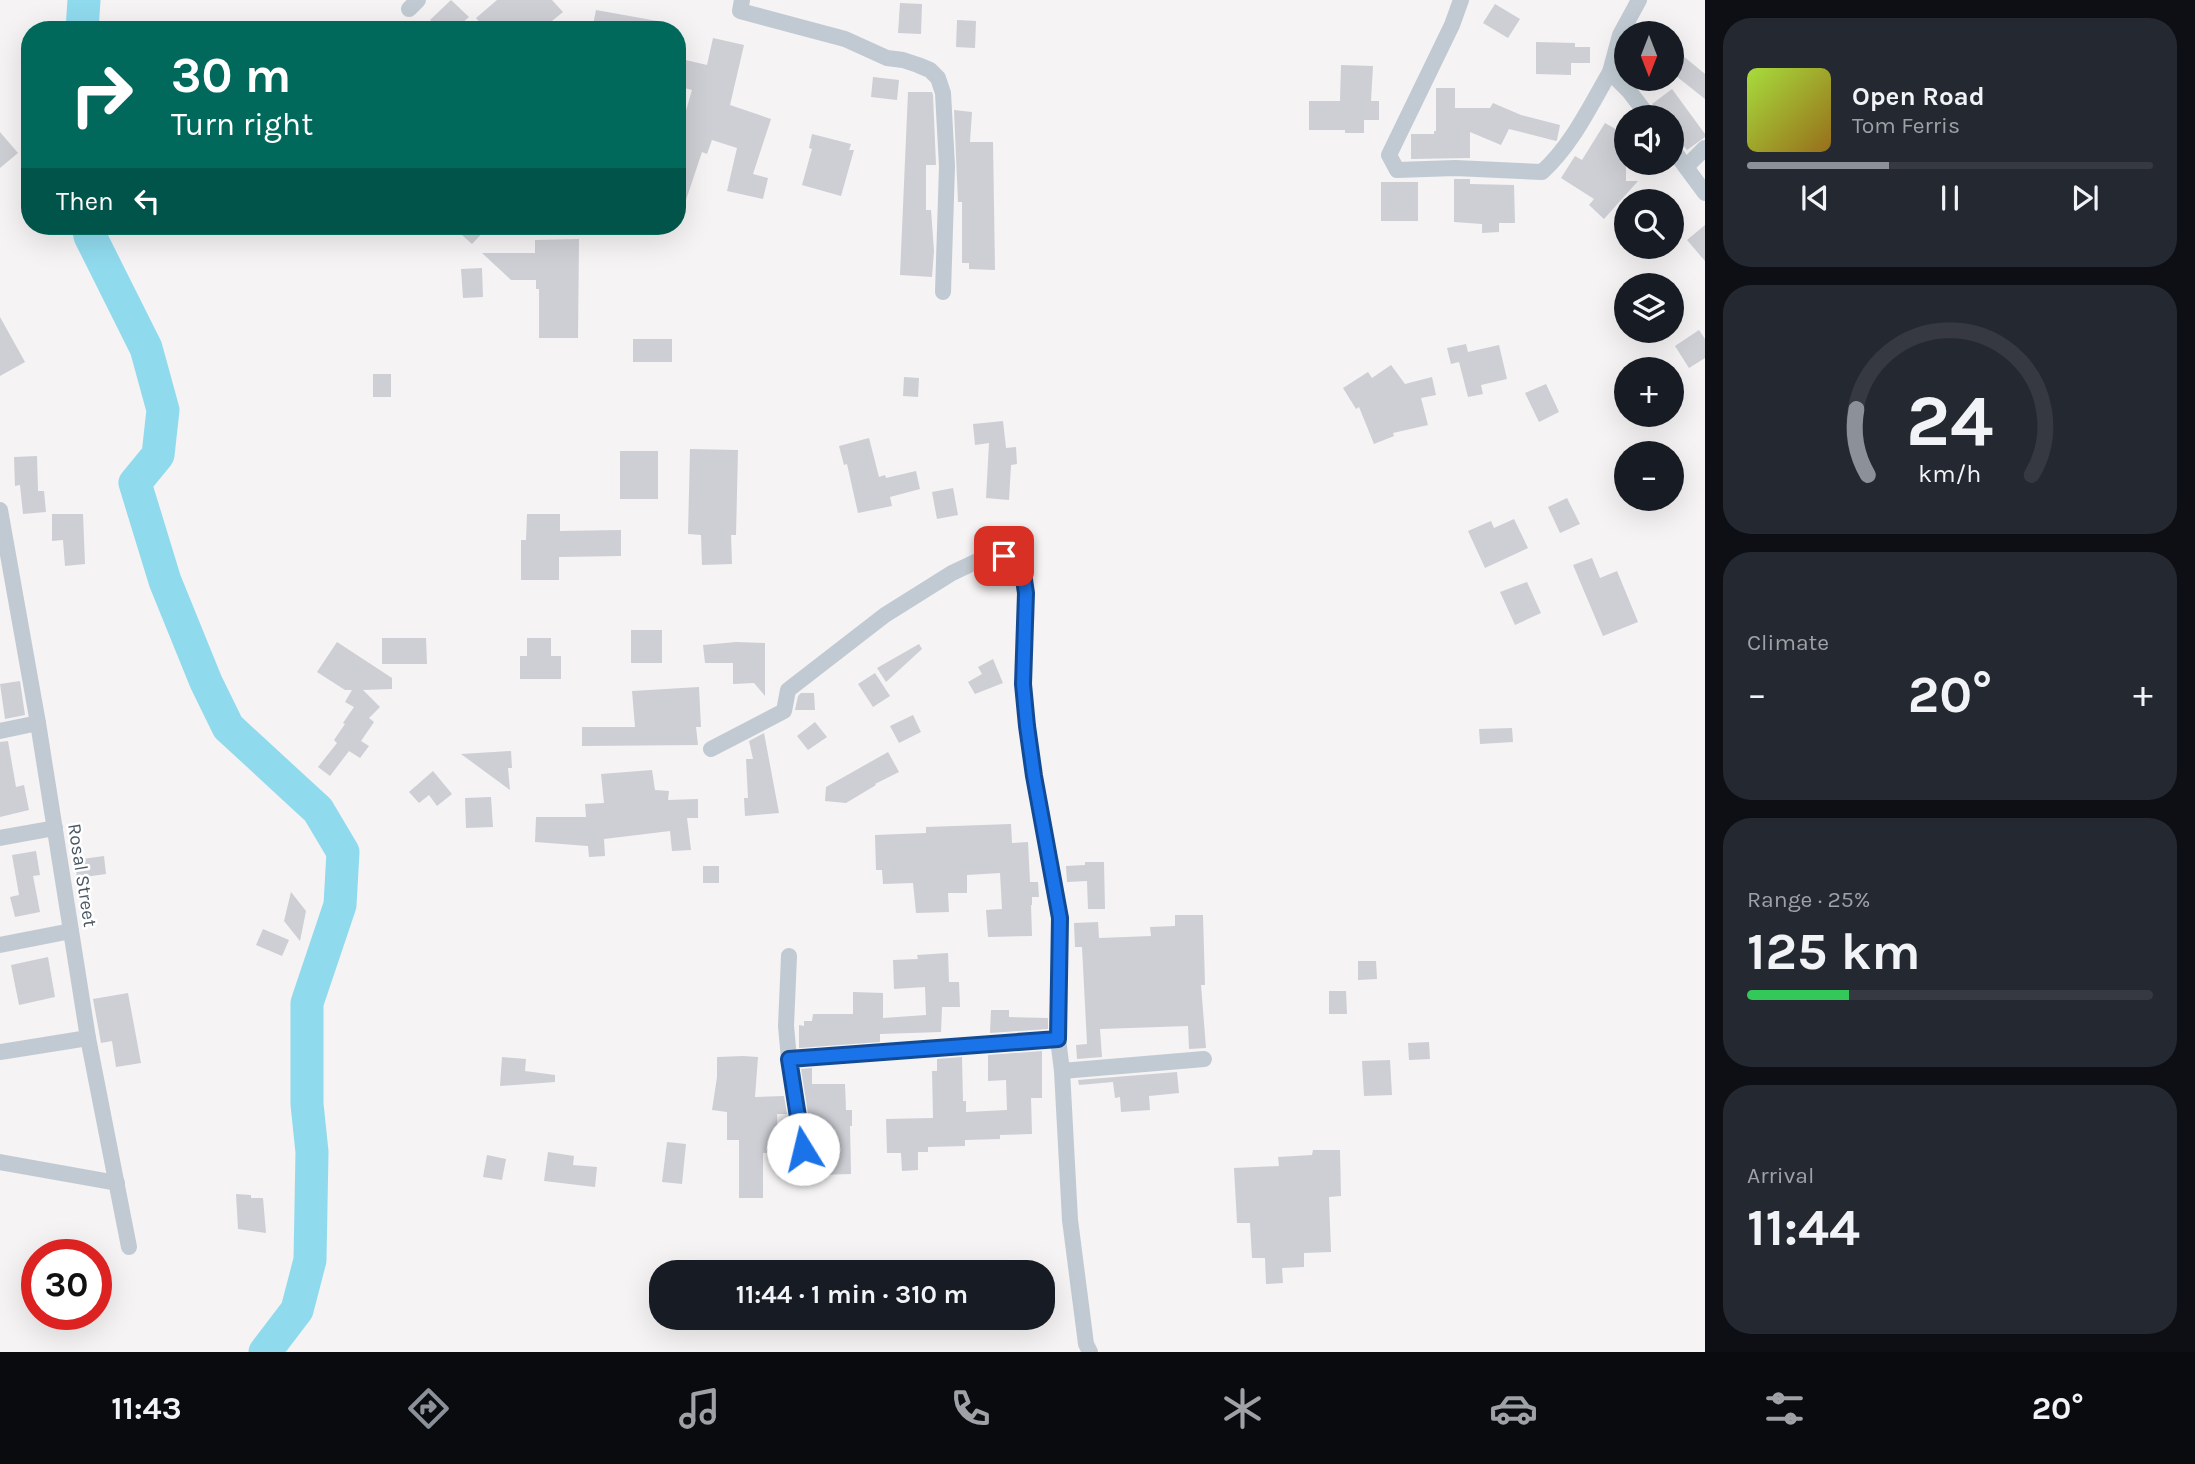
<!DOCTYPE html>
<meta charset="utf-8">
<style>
body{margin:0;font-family:Karla,sans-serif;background:#242831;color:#f1f3f6;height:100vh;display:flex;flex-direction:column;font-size:26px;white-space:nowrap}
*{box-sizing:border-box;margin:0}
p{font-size:23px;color:#9ea1a6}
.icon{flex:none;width:38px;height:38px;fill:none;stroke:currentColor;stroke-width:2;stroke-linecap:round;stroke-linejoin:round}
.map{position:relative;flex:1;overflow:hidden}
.details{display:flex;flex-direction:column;gap:18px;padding:18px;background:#0d0f14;width:490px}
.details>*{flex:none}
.banner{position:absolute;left:21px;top:21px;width:665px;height:214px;border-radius:28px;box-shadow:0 7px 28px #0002;background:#00695c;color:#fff;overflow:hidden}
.needle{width:46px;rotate:180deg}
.fabs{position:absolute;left:1614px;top:21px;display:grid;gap:14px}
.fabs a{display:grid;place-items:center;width:70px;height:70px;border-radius:50%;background:#171b24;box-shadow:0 7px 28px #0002;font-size:35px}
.speed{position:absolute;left:21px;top:1239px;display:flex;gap:14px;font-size:35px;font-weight:700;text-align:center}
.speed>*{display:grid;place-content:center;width:91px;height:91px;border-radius:50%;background:#171b24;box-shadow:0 7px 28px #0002;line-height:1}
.speed .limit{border:10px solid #d22;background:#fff;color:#111}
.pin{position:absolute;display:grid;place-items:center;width:60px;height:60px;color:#fff;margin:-30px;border-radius:14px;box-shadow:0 4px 10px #0006}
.me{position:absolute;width:77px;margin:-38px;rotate:351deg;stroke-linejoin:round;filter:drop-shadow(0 0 5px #0008)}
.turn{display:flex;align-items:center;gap:24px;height:147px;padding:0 35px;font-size:32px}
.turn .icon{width:91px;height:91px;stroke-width:2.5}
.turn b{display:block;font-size:49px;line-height:60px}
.then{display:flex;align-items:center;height:66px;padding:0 35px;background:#0003;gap:14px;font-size:26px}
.big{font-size:52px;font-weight:700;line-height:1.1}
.details .tile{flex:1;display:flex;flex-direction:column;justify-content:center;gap:10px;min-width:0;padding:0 24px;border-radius:28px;background:#242831}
.details .dial{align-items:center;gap:0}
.dial svg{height:182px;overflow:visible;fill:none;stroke:#363941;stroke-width:7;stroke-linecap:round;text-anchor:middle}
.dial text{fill:#f1f3f6;stroke:none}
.song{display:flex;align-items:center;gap:21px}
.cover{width:84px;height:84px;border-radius:10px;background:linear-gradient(135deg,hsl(80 70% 55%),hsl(40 70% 35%))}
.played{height:7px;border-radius:4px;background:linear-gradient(90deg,#8c9099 35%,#363941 35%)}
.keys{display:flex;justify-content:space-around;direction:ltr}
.heat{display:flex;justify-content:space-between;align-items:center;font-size:38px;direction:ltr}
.charge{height:10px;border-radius:5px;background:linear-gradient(90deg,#34c759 25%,#363941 0)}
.trip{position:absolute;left:649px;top:1260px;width:406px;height:70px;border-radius:28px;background:#171b24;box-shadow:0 7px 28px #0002;font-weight:700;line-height:70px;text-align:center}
.dock{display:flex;height:112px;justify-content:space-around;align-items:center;background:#090b0e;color:#9ea1a6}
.dock .icon{width:49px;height:49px}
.dock .on{color:#8c9099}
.dock b{font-size:32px;color:#f1f3f6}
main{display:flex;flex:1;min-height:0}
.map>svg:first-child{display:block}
</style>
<main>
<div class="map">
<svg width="1705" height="1352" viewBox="0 0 1705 1352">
<rect width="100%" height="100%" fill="#f5f3f3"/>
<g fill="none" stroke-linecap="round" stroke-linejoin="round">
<g stroke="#90daee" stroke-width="33">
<path d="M 82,30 L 84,0"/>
<path d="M 88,226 L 90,236 L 146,348 L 163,410 L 158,455 L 135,483 L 165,581 L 206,682 L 228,727 L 318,810 L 343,852 L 340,905 L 307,1003 L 307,1104 L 312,1152 L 310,1260 L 297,1310 L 265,1352"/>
</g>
</g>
<g fill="#cdcfd5">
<path d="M 451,0 L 469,17 L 454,30 L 439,30 L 430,20 Z"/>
<path d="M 497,0 L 552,0 L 563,12 L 541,30 L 486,30 L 476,18 Z"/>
<path d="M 900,3 L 922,4 L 921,34 L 898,33 Z"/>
<path d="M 1495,4 L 1520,19 L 1508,38 L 1483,23 Z"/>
<path d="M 596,10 L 663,22 L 663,30 L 592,30 Z"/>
<path d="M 957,20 L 976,21 L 975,48 L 956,47 Z"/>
<path d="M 713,38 L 744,45 L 730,105 L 771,119 L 753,174 L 768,178 L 763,199 L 727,191 L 737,148 L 712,140 L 707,154 L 702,152 L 680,218 L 677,218 L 677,128 L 680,120 L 683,121 L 692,90 L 677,86 L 677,58 L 707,65 Z"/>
<path d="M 1536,42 L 1575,43 L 1575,47 L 1590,47 L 1590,63 L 1571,63 L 1571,75 L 1536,74 Z"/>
<path d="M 1671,46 L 1705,74 L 1705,99 L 1671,72 Z"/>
<path d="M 1341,65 L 1373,66 L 1371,101 L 1379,101 L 1379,120 L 1364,120 L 1364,133 L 1345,133 L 1345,130 L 1309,130 L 1309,101 L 1340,101 Z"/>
<path d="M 873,77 L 899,80 L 897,100 L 871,97 Z"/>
<path d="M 1436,88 L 1455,88 L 1455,108 L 1490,108 L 1493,103 L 1521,115 L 1560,125 L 1557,140 L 1556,141 L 1509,129 L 1501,145 L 1470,132 L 1470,158 L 1411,159 L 1411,134 L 1434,134 L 1434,131 L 1436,131 Z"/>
<path d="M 1672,89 L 1705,134 L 1705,137 L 1687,150 L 1671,129 L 1671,117 L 1659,117 L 1652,104 Z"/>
<path d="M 908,92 L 932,92 L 933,95 L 936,165 L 926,165 L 926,210 L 931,210 L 934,251 L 932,277 L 900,275 Z"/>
<path d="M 954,110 L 972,112 L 970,142 L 993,142 L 995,270 L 969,269 L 969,263 L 962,263 L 962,202 L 958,202 Z"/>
<path d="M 1605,123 L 1626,135 L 1626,181 L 1638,181 L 1604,219 L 1589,205 L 1594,199 L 1561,178 L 1575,156 L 1582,160 Z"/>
<path d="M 0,132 L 18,153 L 0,168 Z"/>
<path d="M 812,134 L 851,144 L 849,150 L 854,150 L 841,196 L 802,185 L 812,149 L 809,148 Z"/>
<path d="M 1454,179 L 1470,179 L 1470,184 L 1514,185 L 1515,223 L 1499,223 L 1499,232 L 1482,233 L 1482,224 L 1454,222 Z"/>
<rect x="1381" y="182" width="37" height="39"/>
<path d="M 1705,225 L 1705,261 L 1687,240 Z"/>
<path d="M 452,226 L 489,226 L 472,244 Z"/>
<path d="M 579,239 L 578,338 L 539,338 L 539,289 L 536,289 L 536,280 L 511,280 L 482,253 L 535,253 L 535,240 Z"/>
<path d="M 482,268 L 483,297 L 463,298 L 461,269 Z"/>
<path d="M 0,317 L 25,362 L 0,376 Z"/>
<path d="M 1699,330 L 1705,339 L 1705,358 L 1689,368 L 1675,346 Z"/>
<rect x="633" y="339" width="39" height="23"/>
<path d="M 1466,344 L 1468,352 L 1499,345 L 1507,379 L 1481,385 L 1483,394 L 1468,397 L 1459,362 L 1451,364 L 1447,348 Z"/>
<path d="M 1391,365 L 1405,384 L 1432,377 L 1436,395 L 1421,398 L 1428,425 L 1393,433 L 1394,436 L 1374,444 L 1359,407 L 1356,409 L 1343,388 L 1368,372 L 1372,378 Z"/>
<rect x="373" y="374" width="18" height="23"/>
<path d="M 904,377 L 919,378 L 918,397 L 903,396 Z"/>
<path d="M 1546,384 L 1559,412 L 1539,422 L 1525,393 Z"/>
<path d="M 1003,421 L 1006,448 L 1016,447 L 1017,464 L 1011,465 L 1009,500 L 986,498 L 989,443 L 975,445 L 973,424 Z"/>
<path d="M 869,438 L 879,477 L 885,475 L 886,478 L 916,471 L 920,489 L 890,497 L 892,506 L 858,513 L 847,464 L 844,465 L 839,446 Z"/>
<path d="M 690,449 L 738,450 L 736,535 L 731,535 L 732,564 L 702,565 L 701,535 L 688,534 Z"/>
<rect x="620" y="451" width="38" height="48"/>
<path d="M 37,456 L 38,491 L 44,491 L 46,512 L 23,514 L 20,485 L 15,486 L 14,457 Z"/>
<path d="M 953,488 L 958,515 L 937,519 L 932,492 Z"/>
<path d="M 1567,498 L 1580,524 L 1560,533 L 1548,507 Z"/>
<path d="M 52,514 L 83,514 L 85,564 L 65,566 L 63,540 L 52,541 Z"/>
<path d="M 527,514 L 560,514 L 560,531 L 621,530 L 621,556 L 559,557 L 559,580 L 521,580 L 521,540 L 526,540 Z"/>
<path d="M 1514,519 L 1528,548 L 1485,568 L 1468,531 L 1491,521 L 1494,528 Z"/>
<path d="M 1592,558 L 1600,578 L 1617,571 L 1638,622 L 1603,636 L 1573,565 Z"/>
<path d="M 1527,582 L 1541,613 L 1515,625 L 1500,592 Z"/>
<rect x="631" y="630" width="31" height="33"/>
<path d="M 382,638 L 426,638 L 427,664 L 382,664 Z"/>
<path d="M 527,638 L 551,638 L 551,656 L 561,656 L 561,679 L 520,679 L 520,656 L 527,656 Z"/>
<path d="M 337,642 L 392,678 L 392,689 L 363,690 L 380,707 L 369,718 L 374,722 L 361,741 L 369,746 L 360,758 L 349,751 L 330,776 L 318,767 L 337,743 L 334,740 L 345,724 L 343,723 L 354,707 L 345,702 L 352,690 L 345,690 L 317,672 Z"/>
<path d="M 736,642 L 765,643 L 765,696 L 754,683 L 733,684 L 733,663 L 705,663 L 703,645 Z"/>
<path d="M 919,644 L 922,649 L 886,682 L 877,668 Z"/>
<path d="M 993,659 L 1003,683 L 975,694 L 968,682 L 982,674 L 978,667 Z"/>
<path d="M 875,673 L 890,696 L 873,707 L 858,684 Z"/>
<path d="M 20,681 L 25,715 L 5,719 L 0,684 Z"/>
<path d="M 699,687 L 701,727 L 696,727 L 698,745 L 582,746 L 582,727 L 635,727 L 632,691 Z"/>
<path d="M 801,693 L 814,693 L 815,710 L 795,710 L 798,696 Z"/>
<path d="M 913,715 L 921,732 L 899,743 L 890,726 Z"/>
<path d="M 815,722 L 827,737 L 808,750 L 797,736 Z"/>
<path d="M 1512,728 L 1513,742 L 1480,744 L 1479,729 Z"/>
<path d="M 764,733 L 779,813 L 745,816 L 744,798 L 748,798 L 746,759 L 753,759 L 749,741 Z"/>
<path d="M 8,741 L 16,787 L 24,785 L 29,810 L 0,817 L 0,742 Z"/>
<path d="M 511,751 L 512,768 L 508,768 L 510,790 L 461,754 Z"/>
<path d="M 888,752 L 899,772 L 875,784 L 876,785 L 846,803 L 825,801 L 826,787 Z"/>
<path d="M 652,770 L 655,790 L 669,791 L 668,800 L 698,799 L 698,818 L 687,818 L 691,850 L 672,851 L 670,831 L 604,839 L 605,856 L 589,857 L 588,846 L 535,842 L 536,817 L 586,817 L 585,804 L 604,803 L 601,774 Z"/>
<path d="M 433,771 L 452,794 L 437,806 L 429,795 L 419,803 L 409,792 Z"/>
<path d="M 491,797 L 493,827 L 466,828 L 465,798 Z"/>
<path d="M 1011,824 L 1012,843 L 1028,842 L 1030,882 L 1038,882 L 1039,897 L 1032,897 L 1032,905 L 1031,905 L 1032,936 L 988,937 L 986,910 L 1002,909 L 1000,873 L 967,875 L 967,893 L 948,893 L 949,912 L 916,913 L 913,883 L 883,884 L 882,870 L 876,870 L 875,835 L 926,833 L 926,827 Z"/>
<path d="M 36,851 L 40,875 L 33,876 L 40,912 L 15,917 L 10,897 L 19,895 L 12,855 Z"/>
<path d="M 104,856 L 106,874 L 77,878 L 75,860 Z"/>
<path d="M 1085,862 L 1104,862 L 1105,909 L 1088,909 L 1087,881 L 1067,882 L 1066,866 L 1085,865 Z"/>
<rect x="703" y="866" width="16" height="17"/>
<path d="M 291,892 L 306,911 L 300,941 L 284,921 Z"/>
<path d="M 1175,915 L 1203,915 L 1205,985 L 1201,985 L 1206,1048 L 1189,1049 L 1188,1026 L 1100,1029 L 1102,1057 L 1077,1059 L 1076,1045 L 1087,1044 L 1082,947 L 1075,947 L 1074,923 L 1098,922 L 1099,938 L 1151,936 L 1150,927 L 1175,926 Z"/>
<path d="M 263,929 L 289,940 L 282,956 L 256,945 Z"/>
<path d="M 948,953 L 949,982 L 959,982 L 960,1007 L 942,1007 L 941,1032 L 880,1034 L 880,1042 L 799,1048 L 799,1025 L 804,1026 L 804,1021 L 812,1021 L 813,1014 L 853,1014 L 853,992 L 883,993 L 883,1018 L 926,1015 L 925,987 L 894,989 L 893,960 L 918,959 L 917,955 Z"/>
<path d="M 48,957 L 55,997 L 19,1005 L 11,965 Z"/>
<path d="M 1358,961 L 1376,961 L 1377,979 L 1358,980 Z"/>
<path d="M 1329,991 L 1346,991 L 1347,1014 L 1329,1014 Z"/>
<path d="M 128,993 L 141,1063 L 116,1067 L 112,1041 L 101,1043 L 93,999 Z"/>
<path d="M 991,1010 L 1009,1010 L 1009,1017 L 1048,1018 L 1048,1029 L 990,1033 Z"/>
<path d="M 1429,1042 L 1430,1059 L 1409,1060 L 1408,1043 Z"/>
<path d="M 1042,1051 L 1042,1098 L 1031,1098 L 1032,1134 L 1000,1135 L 1000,1139 L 965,1140 L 965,1146 L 928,1147 L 928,1152 L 918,1152 L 918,1170 L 902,1171 L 901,1153 L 887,1153 L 886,1119 L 933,1118 L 932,1071 L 937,1071 L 937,1059 L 962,1057 L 963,1101 L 966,1101 L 966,1112 L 1007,1110 L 1006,1080 L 988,1081 L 988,1055 Z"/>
<path d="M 743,1056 L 758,1057 L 755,1097 L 784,1096 L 787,1114 L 777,1114 L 778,1152 L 763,1153 L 763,1198 L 739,1198 L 739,1140 L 727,1140 L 727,1112 L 712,1110 L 717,1077 L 717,1057 Z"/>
<path d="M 502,1057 L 526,1059 L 525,1071 L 555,1075 L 555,1082 L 500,1086 Z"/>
<path d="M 1390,1060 L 1392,1095 L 1364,1096 L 1362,1061 Z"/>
<path d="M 812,1068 L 812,1084 L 845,1084 L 846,1110 L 852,1110 L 852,1126 L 850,1126 L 851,1174 L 819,1175 L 818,1166 L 812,1166 L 813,1148 L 811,1113 L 808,1113 L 801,1069 Z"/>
<path d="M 1177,1072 L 1179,1093 L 1149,1096 L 1150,1110 L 1121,1112 L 1120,1097 L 1115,1098 L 1113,1082 L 1079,1085 L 1078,1080 Z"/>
<path d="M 667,1142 L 686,1144 L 682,1184 L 662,1182 Z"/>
<path d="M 1313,1150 L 1340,1150 L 1341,1196 L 1329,1197 L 1331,1252 L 1304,1253 L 1304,1267 L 1282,1268 L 1283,1283 L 1266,1284 L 1265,1258 L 1252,1258 L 1250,1223 L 1237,1223 L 1234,1168 L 1279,1166 L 1278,1157 L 1312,1155 Z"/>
<path d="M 548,1152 L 574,1156 L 573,1165 L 597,1167 L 595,1187 L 544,1181 Z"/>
<path d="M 487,1155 L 506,1159 L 502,1180 L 483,1177 Z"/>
<path d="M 236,1194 L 251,1195 L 251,1198 L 263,1198 L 266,1233 L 238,1229 Z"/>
</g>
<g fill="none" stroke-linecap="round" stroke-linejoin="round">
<g stroke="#c1cad2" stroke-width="16">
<path d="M 742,0 L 740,11 L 845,39 L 887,58 L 903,60 L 918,65 L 930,70 L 938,78 L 943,93 L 947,166 L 943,292"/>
<path d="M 1461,0 L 1452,25 L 1389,155 L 1397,170 L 1455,168 L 1542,172 C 1572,145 1590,106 1610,72"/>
<path d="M 1639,0 L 1620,35 L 1610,72 L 1629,91 L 1649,117"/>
<path d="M 409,9 L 418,0"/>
<path d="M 1671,147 L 1705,193"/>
<path d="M 1686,167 L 1705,148"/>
<path d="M 0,510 L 38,723 L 88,1038 L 129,1247"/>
<path d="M 0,731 L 38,723"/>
<path d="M 711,749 L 784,711 L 788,690 L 885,615 L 952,573 L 986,557 L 1004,556 L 1013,559 L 1018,564 L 1023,573 L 1026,593 L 1023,684 L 1027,726 L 1034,776 L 1060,918 L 1058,1039 L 1062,1071 L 1070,1220 L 1086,1344 L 1090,1352"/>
<path d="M 0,838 L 55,828"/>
<path d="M 0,945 L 71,931"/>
<path d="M 789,956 L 786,1026 L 789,1059 L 803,1149"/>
<path d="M 0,1052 L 88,1038"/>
<path d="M 789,1059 L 1058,1039"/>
<path d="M 1062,1071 L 1204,1059"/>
<path d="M 0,1162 L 117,1183"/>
</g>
</g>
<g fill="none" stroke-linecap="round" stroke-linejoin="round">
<g stroke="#114b97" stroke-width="18">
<path id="route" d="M 803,1149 L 789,1059 L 1058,1039 L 1060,918 L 1034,776 L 1027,726 L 1023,684 L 1026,593 L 1023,573 L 1018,564 L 1013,559 L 1004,556"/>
</g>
<use href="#route" stroke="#1a73e8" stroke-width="12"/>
</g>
<g text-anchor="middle" stroke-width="5" stroke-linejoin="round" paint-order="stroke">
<g font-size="19" fill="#4a5661" stroke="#fff">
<text transform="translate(83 875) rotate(81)" y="7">Rosal Street</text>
</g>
</g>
</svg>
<div class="fabs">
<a><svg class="needle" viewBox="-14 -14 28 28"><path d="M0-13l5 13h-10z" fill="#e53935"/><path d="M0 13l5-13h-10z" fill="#9ea1a6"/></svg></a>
<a><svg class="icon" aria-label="sound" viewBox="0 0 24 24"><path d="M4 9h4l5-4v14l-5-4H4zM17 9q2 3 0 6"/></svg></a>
<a><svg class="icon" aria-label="search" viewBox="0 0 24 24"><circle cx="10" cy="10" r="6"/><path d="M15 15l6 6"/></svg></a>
<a><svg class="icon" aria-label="layers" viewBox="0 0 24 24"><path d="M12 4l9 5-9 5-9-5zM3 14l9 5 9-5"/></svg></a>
<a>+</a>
<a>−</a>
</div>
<div class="speed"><div class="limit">30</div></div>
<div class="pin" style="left:1004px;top:556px;background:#d93025"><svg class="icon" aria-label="arrive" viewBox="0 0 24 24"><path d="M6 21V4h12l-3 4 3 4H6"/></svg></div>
<svg class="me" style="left:803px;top:1149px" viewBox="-20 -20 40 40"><circle r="19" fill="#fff"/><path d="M0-13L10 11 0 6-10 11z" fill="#1a73e8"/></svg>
<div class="trip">11:44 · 1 min · 310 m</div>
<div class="banner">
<div class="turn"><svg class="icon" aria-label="right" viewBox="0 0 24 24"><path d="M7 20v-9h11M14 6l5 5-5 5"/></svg><div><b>30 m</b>Turn right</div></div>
<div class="then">Then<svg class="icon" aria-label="left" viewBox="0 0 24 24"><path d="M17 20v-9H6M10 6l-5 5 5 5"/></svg></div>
</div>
</div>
<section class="details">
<div class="tile">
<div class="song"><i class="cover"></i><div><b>Open Road</b><p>Tom Ferris</p></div></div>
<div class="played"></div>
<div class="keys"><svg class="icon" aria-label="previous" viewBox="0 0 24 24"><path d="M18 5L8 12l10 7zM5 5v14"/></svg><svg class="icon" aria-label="pause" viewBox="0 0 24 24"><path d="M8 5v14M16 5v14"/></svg><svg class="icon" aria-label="next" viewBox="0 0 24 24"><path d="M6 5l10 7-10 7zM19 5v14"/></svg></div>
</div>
<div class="tile dial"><svg viewBox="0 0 100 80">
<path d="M14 69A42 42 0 1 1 86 69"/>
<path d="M14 69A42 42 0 0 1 9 40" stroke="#8c9099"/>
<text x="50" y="56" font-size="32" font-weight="700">24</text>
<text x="50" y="72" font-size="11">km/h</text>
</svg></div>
<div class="tile"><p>Climate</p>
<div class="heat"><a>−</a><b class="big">20°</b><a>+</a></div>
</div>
<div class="tile"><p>Range · 25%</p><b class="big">125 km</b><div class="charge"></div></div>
<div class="tile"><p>Arrival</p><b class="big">11:44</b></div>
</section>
</main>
<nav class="dock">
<b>11:43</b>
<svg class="icon on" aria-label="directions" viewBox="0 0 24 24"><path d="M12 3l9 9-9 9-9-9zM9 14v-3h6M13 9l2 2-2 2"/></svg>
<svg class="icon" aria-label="music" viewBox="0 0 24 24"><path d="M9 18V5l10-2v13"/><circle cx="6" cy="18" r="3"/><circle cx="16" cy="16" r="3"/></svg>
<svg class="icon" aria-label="phone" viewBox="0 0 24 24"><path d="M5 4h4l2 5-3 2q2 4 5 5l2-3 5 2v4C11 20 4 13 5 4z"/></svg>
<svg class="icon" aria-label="climate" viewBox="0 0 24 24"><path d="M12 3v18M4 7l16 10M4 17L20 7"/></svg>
<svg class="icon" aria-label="car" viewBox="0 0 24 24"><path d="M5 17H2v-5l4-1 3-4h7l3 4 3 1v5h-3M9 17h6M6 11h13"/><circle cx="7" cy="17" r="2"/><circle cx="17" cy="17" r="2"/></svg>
<svg class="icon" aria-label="filters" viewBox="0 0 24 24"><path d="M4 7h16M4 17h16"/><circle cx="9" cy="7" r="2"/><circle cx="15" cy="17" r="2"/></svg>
<b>20°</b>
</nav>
